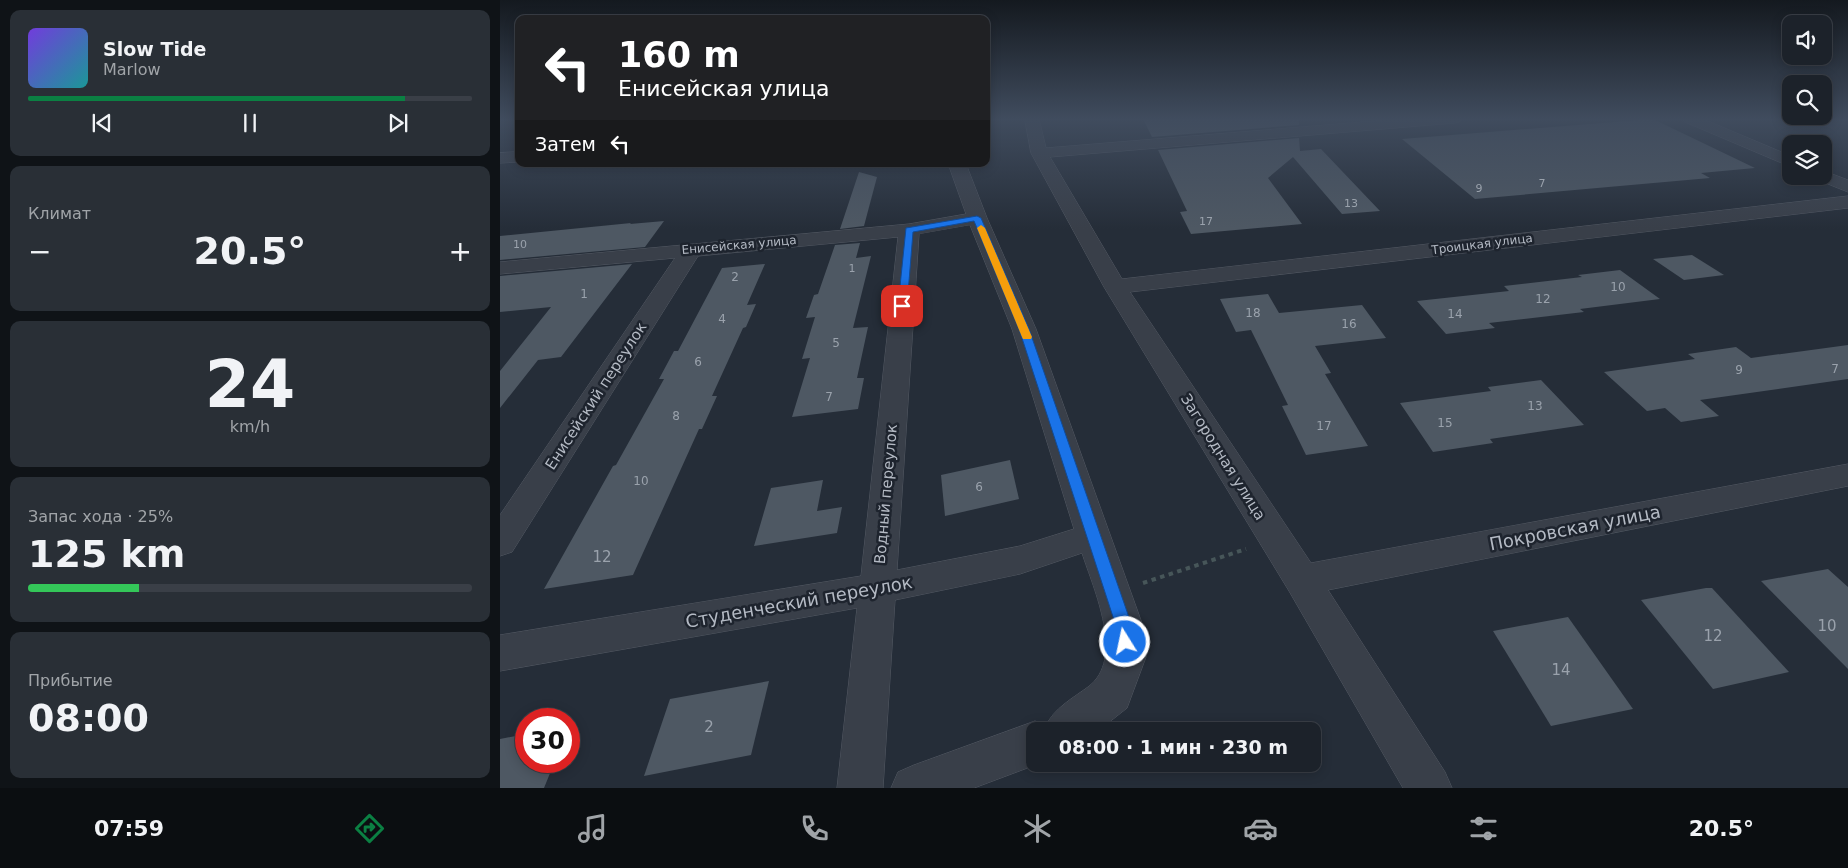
<!DOCTYPE html>
<html lang="ru">
<meta charset="utf-8">
<style>
body{margin:0;font-family:"DejaVu Sans",sans-serif;background:#292f36;color:#f1f3f6;height:100vh;display:flex;flex-direction:column;font-size:19px;white-space:nowrap}
*{box-sizing:border-box;margin:0}
p{font-size:16px;color:#a0a4a8}
.icon{flex:none;width:28px;height:28px;fill:none;stroke:currentColor;stroke-width:2;stroke-linecap:round;stroke-linejoin:round}
.map{position:relative;flex:1;overflow:hidden}
.side{display:flex;flex-direction:column;gap:10px;padding:10px;background:#0f1317;width:500px}
.side>*{flex:none}
.hud{position:absolute;left:15px;top:15px;width:475px;height:152px;border-radius:10px;box-shadow:0 2px 12px #0003,0 0 0 1px #3a3f47;background:#202124;color:#fff;overflow:hidden}
.buttons{position:absolute;left:1282px;top:15px;display:grid;gap:10px}
.buttons a{display:grid;place-items:center;width:50px;height:50px;border-radius:10px;background:#1c222a;box-shadow:0 2px 12px #0003,0 0 0 1px #3a3f47;font-size:25px}
.speed{position:absolute;left:15px;top:708px;display:flex;gap:10px;font-size:25px;font-weight:700;text-align:center}
.speed>*{display:grid;place-content:center;width:65px;height:65px;border-radius:50%;background:#1c222a;box-shadow:0 2px 12px #0003,0 0 0 1px #3a3f47;line-height:1}
.speed .limit{border:8px solid #d22;background:#fff;color:#111}
.pin{position:absolute;display:grid;place-items:center;width:42px;height:42px;color:#fff;margin:-21px;border-radius:10px;box-shadow:0 2px 8px #0006}
.me{position:absolute;width:55px;margin:-28px;rotate:350deg;stroke-linejoin:round;filter:drop-shadow(0 0 4px #0008)}
.turn{display:flex;align-items:center;gap:18px;height:105px;padding:0 20px;font-size:22px}
.turn .icon{width:65px;height:65px;stroke-width:2.5}
.turn b{display:block;font-size:35px;line-height:42px}
.then{display:flex;align-items:center;height:48px;padding:0 20px;background:#0003;gap:10px;font-size:19px}
.big{font-size:38px;font-weight:800;line-height:1.1}
.side .widget{flex:1;display:flex;flex-direction:column;justify-content:center;gap:8px;min-width:0;padding:0 18px;border-radius:10px;background:#292f36}
.side .dial{align-items:center;gap:0}
.dial b{font-size:65px;line-height:1}
.song{display:flex;align-items:center;gap:15px}
.cover{width:60px;height:60px;border-radius:8px;background:linear-gradient(135deg,hsl(260 70% 55%),hsl(180 70% 35%))}
.played{height:5px;border-radius:2px;background:linear-gradient(90deg,#0b8043 85%,#3a3f47 85%)}
.keys{display:flex;justify-content:space-around;direction:ltr}
.heat{display:flex;justify-content:space-between;align-items:center;font-size:28px;direction:ltr}
.charge{height:8px;border-radius:4px;background:linear-gradient(90deg,#34c759 25%,#3a3f47 0)}
.trip{position:absolute;left:526px;top:722px;width:295px;height:50px;border-radius:10px;background:#1c222a;box-shadow:0 2px 12px #0003,0 0 0 1px #3a3f47;font-weight:800;line-height:50px;text-align:center}
.menu{display:flex;height:80px;justify-content:space-around;align-items:center;background:#0b0e11;color:#a0a4a8}
.menu .icon{width:35px;height:35px}
.menu .on{color:#0b8043}
.menu b{font-size:22px;color:#f1f3f6}
main{display:flex;flex:1;min-height:0}
.map>svg:first-child{display:block}
</style>
<main>
<section class="side">
<div class="widget">
<div class="song"><i class="cover"></i><div><b>Slow Tide</b><p>Marlow</p></div></div>
<div class="played"></div>
<div class="keys"><svg class="icon" aria-label="previous" viewBox="0 0 24 24"><path d="M18 5L8 12l10 7zM5 5v14"/></svg><svg class="icon" aria-label="pause" viewBox="0 0 24 24"><path d="M8 5v14M16 5v14"/></svg><svg class="icon" aria-label="next" viewBox="0 0 24 24"><path d="M6 5l10 7-10 7zM19 5v14"/></svg></div>
</div>
<div class="widget"><p>Климат</p>
<div class="heat"><a>−</a><b class="big">20.5°</b><a>+</a></div>
</div>
<div class="widget dial"><b>24</b><p>km/h</p></div>
<div class="widget"><p>Запас хода · 25%</p><b class="big">125 km</b><div class="charge"></div></div>
<div class="widget"><p>Прибытие</p><b class="big">08:00</b></div>
</section>
<div class="map">
<svg width="1348" height="788" viewBox="0 0 1348 788">
<rect width="100%" height="100%" fill="#252d38"/>
<g fill="#4e5863">
<path d="M 643,119 L 799,119 L 799,125 L 652,137 Z"/>
<path d="M 1153,119 L 1255,168 L 1201,173 L 1210,178 L 975,199 L 902,139 Z"/>
<path d="M 799,138 L 800,151 L 821,149 L 880,211 L 842,214 L 793,157 L 768,178 L 802,224 L 691,234 L 680,212 L 687,211 L 658,150 Z"/>
<path d="M 359,172 L 377,177 L 364,226 L 340,229 Z"/>
<path d="M 164,221 L 145,247 L 0,260 L 0,236 L 131,223 L 130,224 Z"/>
<path d="M 360,243 L 356,258 L 371,256 L 353,328 L 368,327 L 357,378 L 364,378 L 358,409 L 292,417 L 310,358 L 302,359 L 315,317 L 306,318 L 314,295 L 318,294 L 335,245 Z"/>
<path d="M 1192,255 L 1224,275 L 1184,280 L 1153,259 Z"/>
<path d="M 132,264 L 61,357 L 38,360 L 0,408 L 0,371 L 51,307 L 0,312 L 0,276 Z"/>
<path d="M 265,264 L 247,305 L 256,304 L 246,327 L 243,328 L 212,396 L 217,396 L 202,429 L 199,429 L 133,575 L 44,589 L 113,466 L 116,465 L 164,379 L 159,379 L 174,351 L 178,351 L 222,268 Z"/>
<path d="M 1120,270 L 1160,299 L 1080,309 L 1084,312 L 989,323 L 995,328 L 946,334 L 917,301 L 1009,291 L 1004,286 L 1082,277 L 1078,275 Z"/>
<path d="M 768,294 L 779,313 L 862,305 L 886,338 L 815,346 L 831,373 L 825,374 L 868,446 L 806,455 L 782,406 L 788,405 L 751,330 L 736,332 L 720,299 Z"/>
<path d="M 1348,345 L 1348,379 L 1200,400 L 1219,416 L 1181,422 L 1165,408 L 1147,411 L 1104,372 L 1195,359 L 1188,354 L 1236,347 L 1251,358 Z"/>
<path d="M 1041,380 L 1084,425 L 990,439 L 993,443 L 933,452 L 900,403 L 991,391 L 988,387 Z"/>
<path d="M 510,460 L 519,499 L 445,516 L 441,475 Z"/>
<path d="M 323,480 L 317,511 L 342,507 L 337,533 L 254,546 L 271,488 Z"/>
<path d="M 1328,569 L 1348,587 L 1348,669 L 1261,581 Z"/>
<path d="M 1206,588 L 1212,588 L 1289,672 L 1213,689 L 1141,600 Z"/>
<path d="M 1068,617 L 1133,709 L 1051,726 L 993,631 Z"/>
<path d="M 269,681 L 251,755 L 144,776 L 170,699 Z"/>
<path d="M 26,734 L 26,761 L 55,761 L 44,788 L 0,788 L 0,739 Z"/>
</g>
<g fill="none" stroke-linecap="round" stroke-linejoin="round">
<g stroke="#545a64" stroke-width="1">
<g id="minor">
<path d="M 525,119 L 539,119 L 546,148 L 899,119 L 961,119 L 959,122 L 954,123 L 550,157 L 622,279 L 1348,196 L 1348,208 L 630,292 L 811,563 L 1348,464 L 1348,486 L 828,590 L 945,772 L 952,788 L 903,788 L 789,591 L 604,287 L 531,153 Z"/>
<path d="M 1183,119 L 1203,119 L 1291,156 L 1291,167 L 1185,122 Z"/>
<path d="M 19,152 L 19,162 L 0,163 L 0,153 Z"/>
<path d="M 451,164 L 467,164 L 468,169 L 487,218 L 536,329 L 643,626 L 646,657 L 627,708 L 598,731 L 535,731 L 535,764 L 538,764 L 474,788 L 391,788 L 398,772 L 414,765 L 535,721 L 546,726 C 553,709 573,698 588,687 C 626,659 594,590 582,553 L 520,574 L 395,600 L 383,788 L 337,788 L 357,608 L 0,671 L 0,635 L 361,576 L 398,237 L 198,256 L 12,552 L 0,556 L 0,515 L 175,258 L 0,274 L 0,262 L 409,224 L 466,214 L 450,169 ZM 470,225 L 512,329 L 574,529 L 520,546 L 397,570 L 419,234 Z"/>
<path d="M 1324,171 L 1348,180 L 1348,192 L 1318,180 L 1315,176 L 1324,176 Z"/>
</g>
</g>
<path stroke="#475659" stroke-width="4" stroke-dasharray="4.5 4.5" stroke-linecap="butt" d="M 643,583 L 746,549"/>
<use href="#minor" fill="#393f49" fill-rule="evenodd"/>
</g>
<linearGradient id="sky" x2="0" y2="1"><stop stop-color="#14191f"/><stop offset="0.52" stop-color="#404c5e"/><stop offset="1" stop-color="#404c5e" stop-opacity="0"/></linearGradient>
<rect width="1348" height="229" fill="url(#sky)"/>
<path fill="#1a73e8" stroke="#114b97" d="M 477,216 L 481,218 L 529,329 L 632,626 L 633,642 L 630,647 L 625,649 L 619,647 L 617,642 L 616,626 L 519,329 L 474,221 L 413,232 L 407,306 L 402,309 L 398,306 L 406,228 Z"/>
<path fill="#f59e0b" d="M 481,225 L 485,228 L 532,337 L 531,339 L 523,339 L 522,337 L 477,228 Z"/>
<g text-anchor="middle" stroke-width="5" stroke-linejoin="round" paint-order="stroke">
<g font-size="11" fill="#9aa2ac">
<text x="1042" y="187">7</text>
<text x="979" y="192">9</text>
<text x="851" y="207">13</text>
<text x="706" y="225">17</text>
<text x="20" y="248">10</text>
<text x="352" y="272">1</text>
</g>
<g font-size="12" fill="#b4bac4" stroke="#1e242e">
<text transform="translate(982 244) rotate(-7)" y="4">Троицкая улица</text>
<text transform="translate(239 245) rotate(-5)" y="4">Енисейская улица</text>
</g>
<g font-size="12" fill="#9aa2ac">
<text x="235" y="281">2</text>
<text x="1118" y="291">10</text>
<text x="84" y="298">1</text>
<text x="1043" y="303">12</text>
<text x="753" y="317">18</text>
<text x="955" y="318">14</text>
<text x="222" y="323">4</text>
<text x="849" y="328">16</text>
<text x="336" y="347">5</text>
<text x="198" y="366">6</text>
<text x="1335" y="373">7</text>
<text x="1239" y="374">9</text>
<text x="329" y="401">7</text>
<text x="1035" y="410">13</text>
<text x="176" y="420">8</text>
<text x="945" y="427">15</text>
<text x="824" y="430">17</text>
<text x="141" y="485">10</text>
<text x="479" y="491">6</text>
</g>
<g font-size="15" fill="#b4bac4" stroke="#1e242e">
<text transform="translate(96 396) rotate(-57)" y="5">Енисейский переулок</text>
<text transform="translate(723 457) rotate(58)" y="5">Загородная улица</text>
<text transform="translate(386 494) rotate(-85)" y="5">Водный переулок</text>
</g>
<g font-size="15" fill="#9aa2ac">
<text x="102" y="562">12</text>
<text x="1327" y="631">10</text>
<text x="1213" y="641">12</text>
<text x="1061" y="675">14</text>
<text x="209" y="732">2</text>
</g>
<g font-size="18" fill="#b4bac4" stroke="#1e242e">
<text transform="translate(1075 528) rotate(-11)" y="6">Покровская улица</text>
<text transform="translate(299 602) rotate(-10)" y="6">Студенческий переулок</text>
</g>
</g>
</svg>
<div class="buttons">
<a><svg class="icon" aria-label="sound" viewBox="0 0 24 24"><path d="M4 9h4l5-4v14l-5-4H4zM17 9q2 3 0 6"/></svg></a>
<a><svg class="icon" aria-label="search" viewBox="0 0 24 24"><circle cx="10" cy="10" r="6"/><path d="M15 15l6 6"/></svg></a>
<a><svg class="icon" aria-label="layers" viewBox="0 0 24 24"><path d="M12 4l9 5-9 5-9-5zM3 14l9 5 9-5"/></svg></a>
</div>
<div class="speed"><div class="limit">30</div></div>
<div class="pin" style="left:402px;top:306px;background:#d93025"><svg class="icon" aria-label="arrive" viewBox="0 0 24 24"><path d="M6 21V4h12l-3 4 3 4H6"/></svg></div>
<svg class="me" style="left:625px;top:642px" viewBox="-20 -20 40 40"><circle r="17" fill="#1a73e8" stroke="#fff" stroke-width="3"/><path d="M0-11L8 9 0 5-8 9z" fill="#fff"/></svg>
<div class="trip">08:00 · 1 мин · 230 m</div>
<div class="hud">
<div class="turn"><svg class="icon" aria-label="left" viewBox="0 0 24 24"><path d="M17 20v-9H6M10 6l-5 5 5 5"/></svg><div><b>160 m</b>Енисейская улица</div></div>
<div class="then">Затем<svg class="icon" aria-label="left" viewBox="0 0 24 24"><path d="M17 20v-9H6M10 6l-5 5 5 5"/></svg></div>
</div>
</div>
</main>
<nav class="menu">
<b>07:59</b>
<svg class="icon on" aria-label="directions" viewBox="0 0 24 24"><path d="M12 3l9 9-9 9-9-9zM9 14v-3h6M13 9l2 2-2 2"/></svg>
<svg class="icon" aria-label="music" viewBox="0 0 24 24"><path d="M9 18V5l10-2v13"/><circle cx="6" cy="18" r="3"/><circle cx="16" cy="16" r="3"/></svg>
<svg class="icon" aria-label="phone" viewBox="0 0 24 24"><path d="M5 4h4l2 5-3 2q2 4 5 5l2-3 5 2v4C11 20 4 13 5 4z"/></svg>
<svg class="icon" aria-label="climate" viewBox="0 0 24 24"><path d="M12 3v18M4 7l16 10M4 17L20 7"/></svg>
<svg class="icon" aria-label="car" viewBox="0 0 24 24"><path d="M5 17H2v-5l4-1 3-4h7l3 4 3 1v5h-3M9 17h6M6 11h13"/><circle cx="7" cy="17" r="2"/><circle cx="17" cy="17" r="2"/></svg>
<svg class="icon" aria-label="filters" viewBox="0 0 24 24"><path d="M4 7h16M4 17h16"/><circle cx="9" cy="7" r="2"/><circle cx="15" cy="17" r="2"/></svg>
<b>20.5°</b>
</nav>
